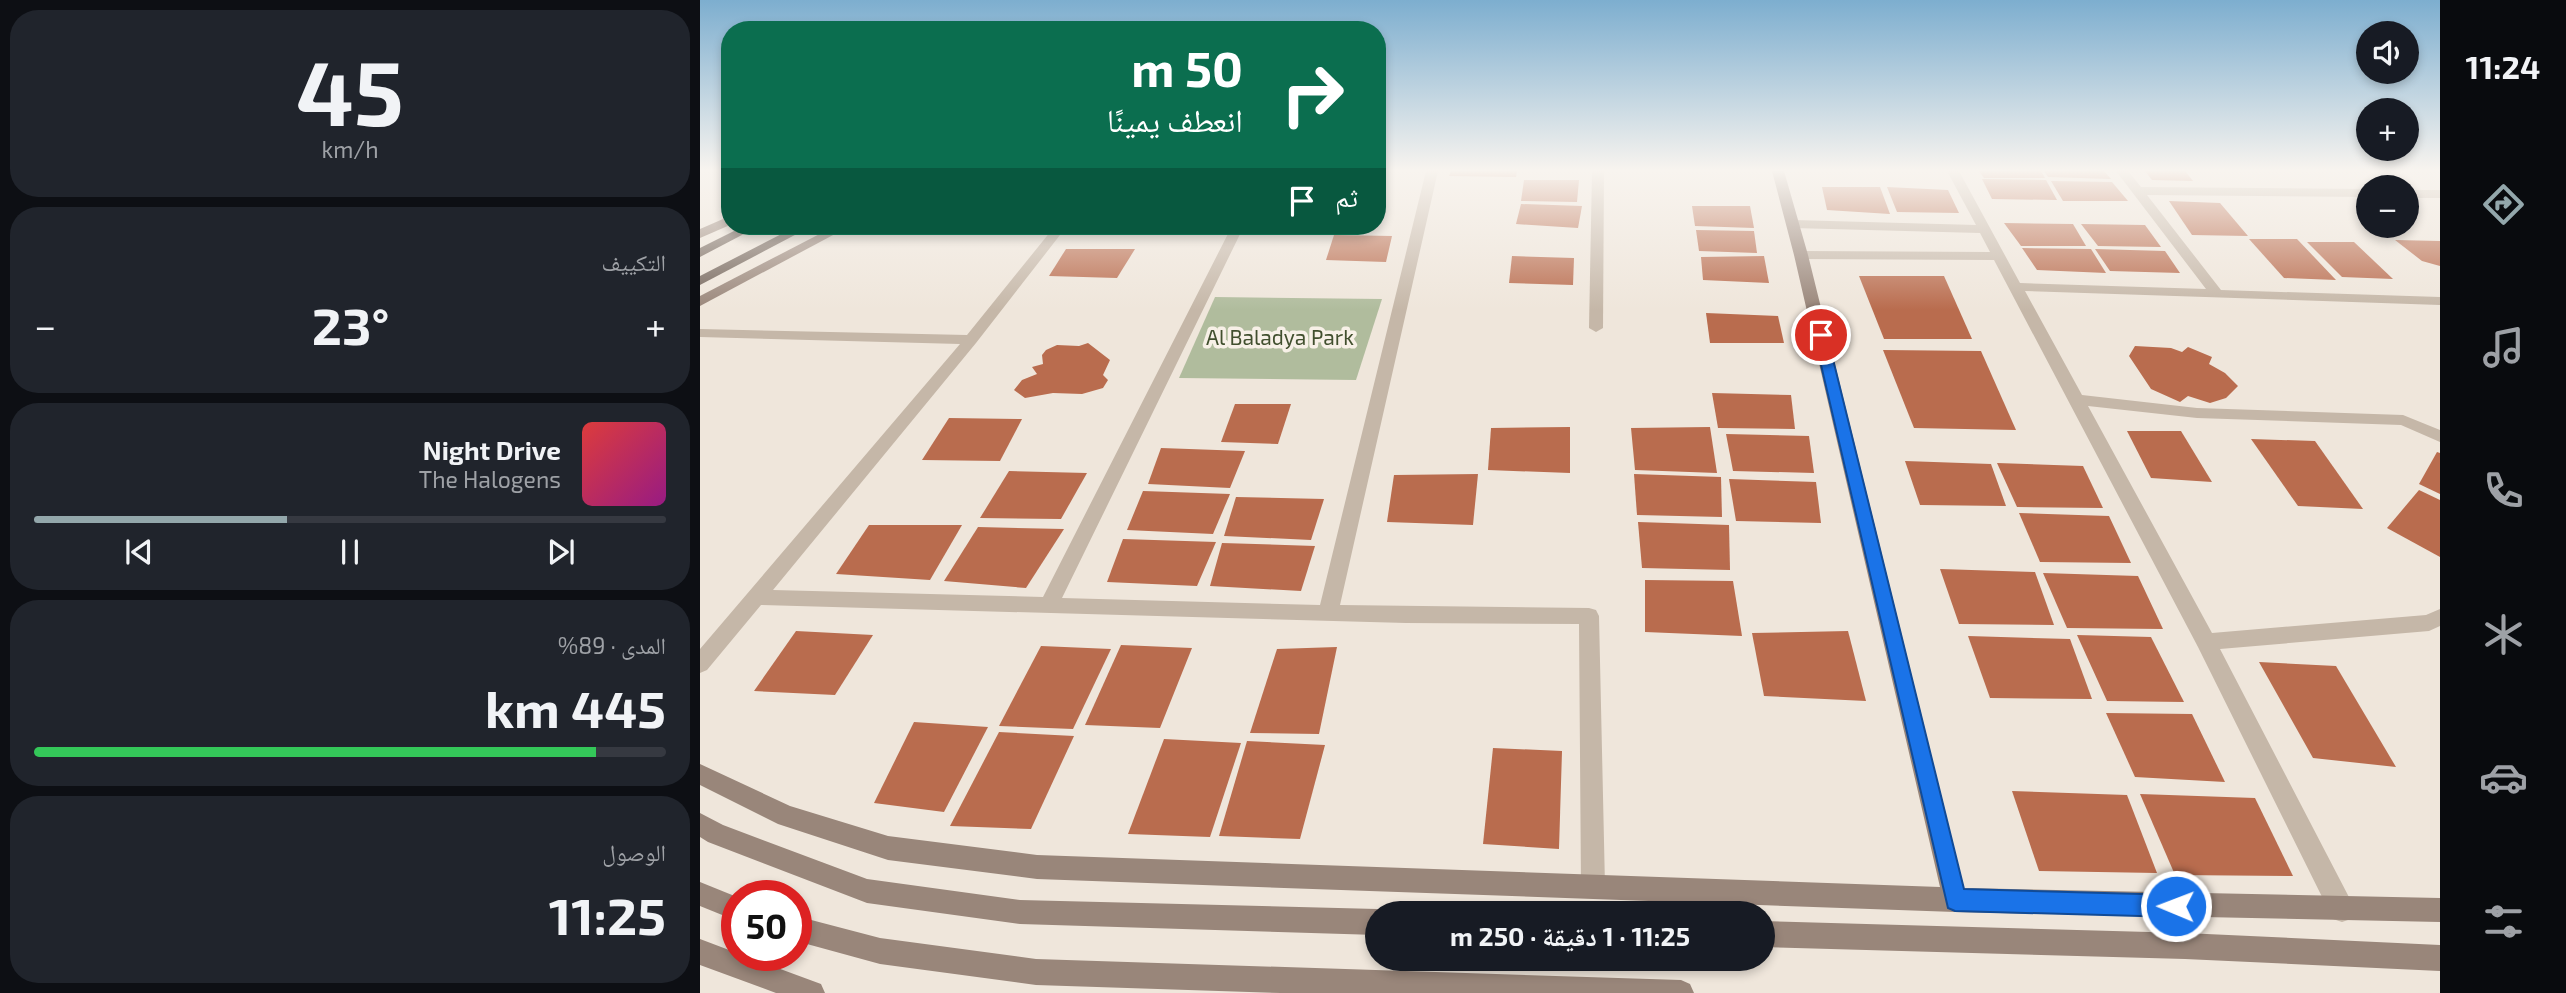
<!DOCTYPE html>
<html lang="ar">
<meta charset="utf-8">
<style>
body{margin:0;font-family:"Exo 2","Noto Naskh Arabic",sans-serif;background:#20242c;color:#f1f3f6;direction:rtl;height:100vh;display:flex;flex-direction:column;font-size:26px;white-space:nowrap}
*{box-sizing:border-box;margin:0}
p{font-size:23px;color:#9ea1a6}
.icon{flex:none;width:38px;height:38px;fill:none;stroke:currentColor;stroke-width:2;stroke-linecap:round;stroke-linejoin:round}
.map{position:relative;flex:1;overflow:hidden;direction:ltr}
.panel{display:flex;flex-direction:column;gap:10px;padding:10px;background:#0d0f14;width:700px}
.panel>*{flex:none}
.hud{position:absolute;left:21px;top:21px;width:665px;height:214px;border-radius:28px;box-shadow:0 4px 10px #0003;direction:rtl;background:#0b6e4f;color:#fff;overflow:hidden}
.tools{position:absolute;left:1656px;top:21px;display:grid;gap:14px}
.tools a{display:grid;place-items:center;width:63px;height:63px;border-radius:50%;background:#171b24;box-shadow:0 4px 10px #0003;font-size:35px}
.speed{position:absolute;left:21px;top:880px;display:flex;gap:14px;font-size:35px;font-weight:700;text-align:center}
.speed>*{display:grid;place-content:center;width:91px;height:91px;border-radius:50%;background:#171b24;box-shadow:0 4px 10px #0003;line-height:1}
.speed .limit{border:10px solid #d22;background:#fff;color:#111}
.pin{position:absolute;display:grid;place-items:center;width:60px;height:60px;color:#fff;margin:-30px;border:4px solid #fff;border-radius:50%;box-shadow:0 2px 7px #0007}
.me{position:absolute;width:77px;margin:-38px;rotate:271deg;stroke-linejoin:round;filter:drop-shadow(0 0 5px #0008)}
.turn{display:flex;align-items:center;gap:24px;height:147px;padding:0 28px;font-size:32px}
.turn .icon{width:91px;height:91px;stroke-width:2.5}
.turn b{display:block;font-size:49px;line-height:60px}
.then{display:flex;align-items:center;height:66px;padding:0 28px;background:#0003;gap:14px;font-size:26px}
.big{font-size:52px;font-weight:700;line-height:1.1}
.panel .widget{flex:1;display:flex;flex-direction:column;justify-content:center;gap:10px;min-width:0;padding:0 24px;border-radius:28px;background:#20242c}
.panel .dial{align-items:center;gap:0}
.dial b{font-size:91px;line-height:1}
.song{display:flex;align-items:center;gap:21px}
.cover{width:84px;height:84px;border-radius:10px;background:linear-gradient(135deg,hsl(0 70% 55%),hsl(310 70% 35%))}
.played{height:7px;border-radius:4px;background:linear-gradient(90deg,#93a7ab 40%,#363941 40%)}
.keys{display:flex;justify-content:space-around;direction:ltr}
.heat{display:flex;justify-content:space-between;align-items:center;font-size:38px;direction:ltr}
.charge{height:10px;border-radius:5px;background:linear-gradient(90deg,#34c759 89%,#363941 0)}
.trip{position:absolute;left:665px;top:901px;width:410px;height:70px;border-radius:35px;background:#171b24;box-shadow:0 4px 10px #0003;font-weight:700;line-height:70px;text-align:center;direction:rtl}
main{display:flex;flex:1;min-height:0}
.tab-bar{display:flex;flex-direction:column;width:126px;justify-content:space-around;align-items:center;background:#090b0e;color:#9ea1a6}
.tab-bar .icon{width:49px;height:49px}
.tab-bar .active{color:#93a7ab}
.tab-bar b{font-size:32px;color:#f1f3f6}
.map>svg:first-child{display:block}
</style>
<main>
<nav class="tab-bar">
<b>11:24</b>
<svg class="icon active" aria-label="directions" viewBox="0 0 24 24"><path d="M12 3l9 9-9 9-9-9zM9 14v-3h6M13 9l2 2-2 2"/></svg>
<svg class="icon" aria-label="music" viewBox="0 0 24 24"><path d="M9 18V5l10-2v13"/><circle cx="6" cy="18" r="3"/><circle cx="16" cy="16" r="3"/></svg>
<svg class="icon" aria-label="phone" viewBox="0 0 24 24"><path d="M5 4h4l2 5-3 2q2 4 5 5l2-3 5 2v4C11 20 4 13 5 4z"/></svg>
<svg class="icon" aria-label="climate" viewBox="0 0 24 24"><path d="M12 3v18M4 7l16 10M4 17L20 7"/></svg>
<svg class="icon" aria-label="car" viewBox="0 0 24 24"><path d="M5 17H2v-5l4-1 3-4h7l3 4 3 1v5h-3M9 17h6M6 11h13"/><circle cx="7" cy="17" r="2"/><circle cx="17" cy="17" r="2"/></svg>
<svg class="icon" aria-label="filters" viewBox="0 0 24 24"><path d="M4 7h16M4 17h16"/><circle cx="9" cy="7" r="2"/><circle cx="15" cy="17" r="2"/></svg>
</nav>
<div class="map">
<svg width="1740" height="993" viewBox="0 0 1740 993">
<rect width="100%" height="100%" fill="#efe6db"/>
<path fill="#b0bc9d" d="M 515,297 L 682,299 L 656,380 L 479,378 Z"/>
<g fill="#b96c4e">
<path d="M 751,171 L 817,171 L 816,177 L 749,176 Z"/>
<path d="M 1279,171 L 1341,171 L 1345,178 L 1284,178 Z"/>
<path d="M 1344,171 L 1404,171 L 1411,179 L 1348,177 Z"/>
<path d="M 1445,171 L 1485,171 L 1493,181 L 1452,180 Z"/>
<path d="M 1282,179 L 1346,180 L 1357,200 L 1292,199 Z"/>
<path d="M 824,180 L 879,180 L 877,202 L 821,201 Z"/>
<path d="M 1351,181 L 1412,182 L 1428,201 L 1363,201 Z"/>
<path d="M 1122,187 L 1180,187 L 1190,214 L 1127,210 Z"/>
<path d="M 1187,187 L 1248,190 L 1259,213 L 1197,212 Z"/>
<path d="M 1469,201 L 1520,203 L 1548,236 L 1492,235 Z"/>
<path d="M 821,204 L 882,206 L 878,228 L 816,224 Z"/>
<path d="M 992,206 L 1050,206 L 1054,228 L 995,226 Z"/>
<path d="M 1304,223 L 1373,224 L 1386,246 L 1321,246 Z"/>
<path d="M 1381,224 L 1445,225 L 1461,247 L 1398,246 Z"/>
<path d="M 566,226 L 632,226 L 630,232 L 564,230 Z"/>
<path d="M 996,230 L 1054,231 L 1057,253 L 999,251 Z"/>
<path d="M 634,235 L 692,236 L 686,262 L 626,260 Z"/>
<path d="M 1549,239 L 1597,239 L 1636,280 L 1584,278 Z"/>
<path d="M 1695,240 L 1740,241 L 1740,266 L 1722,261 Z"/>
<path d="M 1607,242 L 1654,242 L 1693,279 L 1642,277 Z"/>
<path d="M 1322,248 L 1391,249 L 1406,273 L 1337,270 Z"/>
<path d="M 366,249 L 435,249 L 417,278 L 349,276 Z"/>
<path d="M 1395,249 L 1465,251 L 1480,273 L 1410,271 Z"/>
<path d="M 812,256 L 874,258 L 873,285 L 809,283 Z"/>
<path d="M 1064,256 L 1069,283 L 1003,280 L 1001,257 Z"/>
<path d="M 1159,276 L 1244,276 L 1272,339 L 1184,339 Z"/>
<path d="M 1006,313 L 1078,316 L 1084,343 L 1010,343 Z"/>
<path d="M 388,343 L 410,360 L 403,375 L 408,380 L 403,388 L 382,394 L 353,393 L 325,398 L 314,390 L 322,380 L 337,374 L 332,367 L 343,364 L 342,355 L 346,350 L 357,345 L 379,346 Z"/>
<path d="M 1435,346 L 1471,348 L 1482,352 L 1488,347 L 1512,357 L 1509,364 L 1525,373 L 1538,386 L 1526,398 L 1510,403 L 1488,396 L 1480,402 L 1451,389 L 1429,356 Z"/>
<path d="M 1183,350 L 1281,351 L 1316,430 L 1214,428 Z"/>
<path d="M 1012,393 L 1091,395 L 1095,429 L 1018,428 Z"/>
<path d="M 535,404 L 591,404 L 578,444 L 521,442 Z"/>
<path d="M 249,418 L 322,419 L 300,461 L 222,460 Z"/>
<path d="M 870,427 L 870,473 L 788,470 L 791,428 Z"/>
<path d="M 1010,427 L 1017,473 L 935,470 L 931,428 Z"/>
<path d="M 1427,431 L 1481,431 L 1512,482 L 1451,478 Z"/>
<path d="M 1026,434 L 1109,436 L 1114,473 L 1033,471 Z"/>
<path d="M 1551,439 L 1615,441 L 1663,509 L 1598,506 Z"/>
<path d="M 461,448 L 545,451 L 530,488 L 448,484 Z"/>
<path d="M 1737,452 L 1740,453 L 1740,494 L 1719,484 Z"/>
<path d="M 1205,461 L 1291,464 L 1306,506 L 1220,505 Z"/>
<path d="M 1297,463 L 1383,466 L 1403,508 L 1317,507 Z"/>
<path d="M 309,471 L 387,473 L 361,519 L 280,518 Z"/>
<path d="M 778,474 L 773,525 L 687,522 L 694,475 Z"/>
<path d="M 934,474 L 1021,477 L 1022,517 L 937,515 Z"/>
<path d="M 1029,479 L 1116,482 L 1121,523 L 1036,521 Z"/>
<path d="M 1719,490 L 1740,500 L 1740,557 L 1687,528 Z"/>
<path d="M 443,491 L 530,494 L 513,534 L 427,530 Z"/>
<path d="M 536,497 L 624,499 L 611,540 L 524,536 Z"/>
<path d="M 1319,513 L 1409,516 L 1431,563 L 1340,562 Z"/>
<path d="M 938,522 L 1029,525 L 1030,570 L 942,568 Z"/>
<path d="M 169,525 L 262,525 L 230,580 L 136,574 Z"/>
<path d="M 278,527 L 364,529 L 326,588 L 244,581 Z"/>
<path d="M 423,539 L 516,542 L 497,586 L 407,582 Z"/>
<path d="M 522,543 L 615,546 L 601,591 L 510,586 Z"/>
<path d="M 1240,569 L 1335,572 L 1354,625 L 1259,624 Z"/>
<path d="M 1343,573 L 1438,576 L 1463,629 L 1367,628 Z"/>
<path d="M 945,580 L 1033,581 L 1042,636 L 945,632 Z"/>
<path d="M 96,631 L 173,635 L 135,695 L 54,691 Z"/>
<path d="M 1148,631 L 1166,701 L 1064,696 L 1052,633 Z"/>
<path d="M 1377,635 L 1451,637 L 1484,702 L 1407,701 Z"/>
<path d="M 1268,636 L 1370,639 L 1392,699 L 1290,698 Z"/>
<path d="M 421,645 L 492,648 L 460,728 L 385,725 Z"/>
<path d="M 341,646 L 411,649 L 373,729 L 299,726 Z"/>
<path d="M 637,647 L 619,734 L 550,733 L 577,649 Z"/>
<path d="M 1559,662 L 1636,666 L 1696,767 L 1613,758 Z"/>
<path d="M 1406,713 L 1492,714 L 1525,782 L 1435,777 Z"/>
<path d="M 214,722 L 288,727 L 244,812 L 174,803 Z"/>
<path d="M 299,732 L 374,736 L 331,829 L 250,826 Z"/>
<path d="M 464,739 L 541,743 L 510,837 L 428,834 Z"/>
<path d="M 547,741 L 625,745 L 600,839 L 519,836 Z"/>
<path d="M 793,748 L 862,751 L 859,849 L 783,844 Z"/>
<path d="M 1312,791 L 1427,795 L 1457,873 L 1339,871 Z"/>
<path d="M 1440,794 L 1555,798 L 1593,876 L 1475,875 Z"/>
</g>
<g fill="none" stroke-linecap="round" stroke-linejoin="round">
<g fill="#c5b7a8" fill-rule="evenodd">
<path d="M 726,171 L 738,171 L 640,605 L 889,608 L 896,610 L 899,616 L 905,886 L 902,895 L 893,898 L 884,895 L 881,886 L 879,624 L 706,623 L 61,605 L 7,670 L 0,673 L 0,649 L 260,344 L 0,337 L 0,329 L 267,335 L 355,226 L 367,226 L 276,343 L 73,590 L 343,597 L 532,226 L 544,226 L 362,598 L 620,605 Z"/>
<path d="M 892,171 L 904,171 L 903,328 L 896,332 L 889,328 Z"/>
<path d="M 1247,171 L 1259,171 L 1320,283 L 1506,289 L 1416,171 L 1428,171 L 1441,187 L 1668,189 L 1668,197 L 1447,195 L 1521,290 L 1740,297 L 1740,305 L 1325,291 L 1382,395 L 1497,408 L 1703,415 L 1740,430 L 1740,442 L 1701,425 L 1497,418 L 1388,406 L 1512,633 L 1726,615 L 1740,609 L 1740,626 L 1729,631 L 1520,649 L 1651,901 L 1654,910 L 1651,919 L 1642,922 L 1633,919 L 1498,647 L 1294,260 L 1101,259 L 1094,255 L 1101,251 L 1290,252 L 1280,233 L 1093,228 L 1087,224 L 1093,220 L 1276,225 Z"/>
<rect x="1706" y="190" width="34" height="8"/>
</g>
<g fill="#99867a" fill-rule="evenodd">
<path d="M 1072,171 L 1084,171 L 1108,255 L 1264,888 L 1740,898 L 1740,922 L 1255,912 L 337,879 L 188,860 L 78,824 L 0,785 L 0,764 L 90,806 L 188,836 L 337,855 L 1240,887 L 1094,255 Z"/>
<path d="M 30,216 L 30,225 L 0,238 L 0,229 Z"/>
<path d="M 135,226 L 150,226 L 0,306 L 0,296 Z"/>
<path d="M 0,813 L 23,825 L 167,879 L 320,900 L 677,909 L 686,914 L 677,914 L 677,935 L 320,924 L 167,903 L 8,842 L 0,837 Z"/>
<path d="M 0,882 L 37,897 L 37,921 L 0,906 Z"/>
<path d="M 96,916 L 180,938 L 336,959 L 981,980 L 990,984 L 994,993 L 581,993 L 336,985 L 180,964 L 96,941 Z"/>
<path d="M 1062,921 L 1485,933 L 1740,945 L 1740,971 L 1485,959 L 1062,947 Z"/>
<path d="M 0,939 L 37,953 L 37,956 L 45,956 L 121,984 L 125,993 L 76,993 L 0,965 Z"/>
</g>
<g fill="#73645a" fill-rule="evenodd">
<path d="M 44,226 L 59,226 L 0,257 L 0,248 Z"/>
<path d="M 97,226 L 112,226 L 0,285 L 0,276 Z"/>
</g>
</g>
<linearGradient id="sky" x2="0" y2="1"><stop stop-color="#7daecf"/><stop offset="0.55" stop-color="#f8f4ef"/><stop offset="1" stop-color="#f8f4ef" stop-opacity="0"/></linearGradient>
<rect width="1740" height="310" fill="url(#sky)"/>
<path fill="#1a73e8" stroke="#114b97" stroke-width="2" d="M 1121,331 L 1127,335 L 1264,889 L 1476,895 L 1484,898 L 1488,906 L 1484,914 L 1476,917 L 1255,911 L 1248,908 L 1114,335 Z"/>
<g text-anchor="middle" stroke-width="7" stroke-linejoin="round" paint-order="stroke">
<g font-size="21" fill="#414f2e" stroke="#f7f0e7">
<text x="580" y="345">Al Baladya Park</text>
</g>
</g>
</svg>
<div class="tools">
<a><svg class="icon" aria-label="sound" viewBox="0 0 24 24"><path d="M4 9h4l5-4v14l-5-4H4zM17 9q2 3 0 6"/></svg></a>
<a>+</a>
<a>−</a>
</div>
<div class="speed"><div class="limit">50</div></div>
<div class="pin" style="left:1121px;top:335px;background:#d93025"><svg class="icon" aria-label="arrive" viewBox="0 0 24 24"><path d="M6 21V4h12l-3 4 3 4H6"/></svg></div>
<svg class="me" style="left:1476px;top:906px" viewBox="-20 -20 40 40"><circle r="17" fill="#1a73e8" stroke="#fff" stroke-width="3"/><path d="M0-11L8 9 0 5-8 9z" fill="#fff"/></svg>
<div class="trip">11:25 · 1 دقيقة · 250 m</div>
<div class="hud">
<div class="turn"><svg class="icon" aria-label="right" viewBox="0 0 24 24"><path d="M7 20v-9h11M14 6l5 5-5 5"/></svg><div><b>50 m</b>انعطف يمينًا</div></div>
<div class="then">ثم<svg class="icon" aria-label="arrive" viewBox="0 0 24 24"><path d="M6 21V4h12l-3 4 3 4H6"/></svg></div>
</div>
</div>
<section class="panel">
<div class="widget dial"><b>45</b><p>km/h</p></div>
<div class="widget"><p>التكييف</p>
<div class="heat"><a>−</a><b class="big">23°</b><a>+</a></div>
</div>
<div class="widget">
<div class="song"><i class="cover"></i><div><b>Night Drive</b><p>The Halogens</p></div></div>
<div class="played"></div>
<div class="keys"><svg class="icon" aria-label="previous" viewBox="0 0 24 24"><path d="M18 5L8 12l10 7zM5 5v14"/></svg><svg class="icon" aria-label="pause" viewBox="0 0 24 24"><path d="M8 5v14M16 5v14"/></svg><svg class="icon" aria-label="next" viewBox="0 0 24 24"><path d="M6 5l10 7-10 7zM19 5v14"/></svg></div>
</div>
<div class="widget"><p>المدى · 89%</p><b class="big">445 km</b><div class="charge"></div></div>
<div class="widget"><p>الوصول</p><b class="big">11:25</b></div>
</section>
</main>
